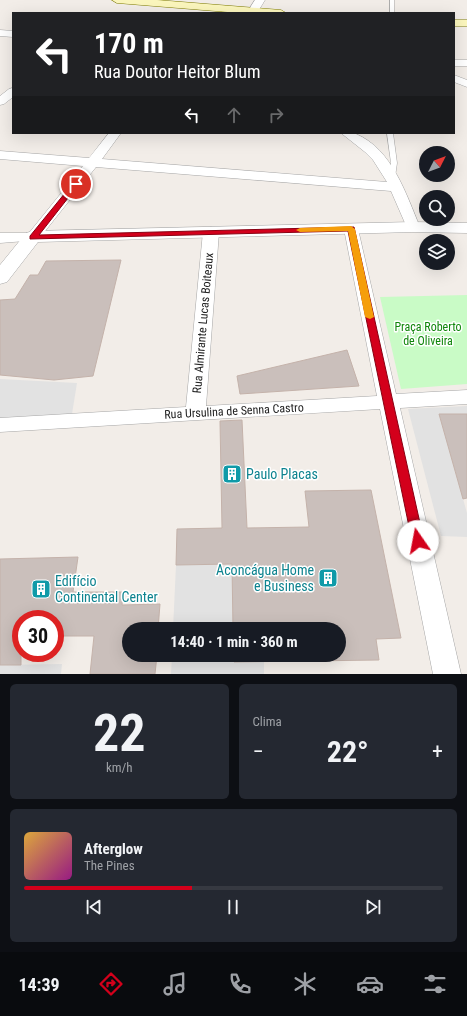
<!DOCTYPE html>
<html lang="pt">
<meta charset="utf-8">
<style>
body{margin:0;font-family:"Roboto Condensed",sans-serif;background:#242831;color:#f1f3f6;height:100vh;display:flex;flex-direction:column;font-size:15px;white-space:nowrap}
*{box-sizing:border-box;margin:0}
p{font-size:13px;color:#9ea1a6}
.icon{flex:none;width:22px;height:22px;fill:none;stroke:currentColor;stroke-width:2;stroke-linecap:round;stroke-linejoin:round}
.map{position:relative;height:674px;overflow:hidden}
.sheet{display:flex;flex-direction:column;gap:10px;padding:10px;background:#0d0f14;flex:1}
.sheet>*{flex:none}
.guide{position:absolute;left:12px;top:12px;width:443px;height:122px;border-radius:0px;box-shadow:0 4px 16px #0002;background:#202124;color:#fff;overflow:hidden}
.needle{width:26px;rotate:48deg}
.tools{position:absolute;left:419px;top:146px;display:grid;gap:8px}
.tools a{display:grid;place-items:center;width:36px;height:36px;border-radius:50%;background:#171b24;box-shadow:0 4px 16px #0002;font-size:20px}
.speed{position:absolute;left:12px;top:610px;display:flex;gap:8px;font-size:20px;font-weight:700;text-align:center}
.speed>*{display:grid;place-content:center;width:52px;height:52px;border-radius:50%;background:#171b24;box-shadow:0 4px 16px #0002;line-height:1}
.speed .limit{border:6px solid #d22;background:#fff;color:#111}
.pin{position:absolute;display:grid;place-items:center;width:34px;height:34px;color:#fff;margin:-17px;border:2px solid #fff;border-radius:50%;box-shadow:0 1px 4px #0007}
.me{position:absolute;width:44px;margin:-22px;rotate:348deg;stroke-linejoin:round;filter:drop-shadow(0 0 3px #0008)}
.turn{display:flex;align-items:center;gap:14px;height:84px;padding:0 16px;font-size:18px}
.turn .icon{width:52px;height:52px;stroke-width:2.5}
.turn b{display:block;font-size:28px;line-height:34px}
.lanes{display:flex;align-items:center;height:38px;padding:0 16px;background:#0003;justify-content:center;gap:20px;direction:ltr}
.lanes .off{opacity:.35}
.big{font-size:30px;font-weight:700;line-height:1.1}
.sheet .widget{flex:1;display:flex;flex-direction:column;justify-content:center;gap:6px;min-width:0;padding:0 14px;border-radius:6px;background:#242831}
.sheet .dial{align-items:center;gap:0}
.dial b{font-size:52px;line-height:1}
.song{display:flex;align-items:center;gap:12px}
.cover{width:48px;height:48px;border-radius:6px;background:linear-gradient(135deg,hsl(40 70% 55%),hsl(310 70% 35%))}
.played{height:4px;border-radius:2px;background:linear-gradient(90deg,#d3001b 40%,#363941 40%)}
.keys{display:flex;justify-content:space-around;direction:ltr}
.heat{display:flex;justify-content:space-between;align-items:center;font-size:22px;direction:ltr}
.sheet .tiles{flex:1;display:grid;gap:10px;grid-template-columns:1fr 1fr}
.widget:last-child{grid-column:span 2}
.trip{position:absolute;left:122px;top:622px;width:224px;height:40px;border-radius:20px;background:#171b24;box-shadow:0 4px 16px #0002;font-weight:700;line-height:40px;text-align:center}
.menu{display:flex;height:64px;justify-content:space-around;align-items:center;background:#090b0e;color:#9ea1a6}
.menu .icon{width:28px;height:28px}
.menu .current{color:#d3001b}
.menu b{font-size:18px;color:#f1f3f6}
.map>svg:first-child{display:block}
</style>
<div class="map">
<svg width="467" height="674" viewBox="0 0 467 674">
<rect width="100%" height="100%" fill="#f2ede8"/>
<path fill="#c9fbc6" d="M 467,295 L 467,384 L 401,389 L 380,297 Z"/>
<g fill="#e2e2e2">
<path d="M 0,379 L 77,383 L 72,414 L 0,418 Z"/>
<path d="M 467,406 L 467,414 L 439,414 L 467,513 L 467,537 L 441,536 L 408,409 Z"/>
<path d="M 232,564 L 233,629 L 173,629 L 176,565 Z"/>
<path d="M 172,655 L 234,655 L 235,662 L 264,662 L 264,674 L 171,674 Z"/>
<path d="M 62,664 L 61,674 L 0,674 L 0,665 Z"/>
</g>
<g fill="#cabfbb" stroke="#c4b2aa">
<path d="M 121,260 L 93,376 L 54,380 L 0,375 L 0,300 L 15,299 L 30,275 L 38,275 L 46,261 Z"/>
<path d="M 347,350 L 359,386 L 240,394 L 237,376 Z"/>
<path d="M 439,414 L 467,414 L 467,498 L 463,499 Z"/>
<path d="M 242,420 L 247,528 L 309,527 L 305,491 L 371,490 L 401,638 L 376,639 L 379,660 L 234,662 L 234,655 L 339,655 L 339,629 L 233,629 L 232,564 L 176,565 L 177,529 L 222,528 L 220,421 Z"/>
<path d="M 78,557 L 73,592 L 123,592 L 122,605 L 160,604 L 158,629 L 129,629 L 129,655 L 157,655 L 155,674 L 90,674 L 94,636 L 55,636 L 55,619 L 21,619 L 21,665 L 0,665 L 0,559 Z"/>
</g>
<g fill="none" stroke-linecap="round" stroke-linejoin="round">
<g stroke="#a6a6a6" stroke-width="1">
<g id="service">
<rect x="390" y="0" width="4" height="13"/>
<path d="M 387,133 L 393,133 L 397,163 L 395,177 L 392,179 L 389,177 L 391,163 Z"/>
</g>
</g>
<g stroke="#a6a6a6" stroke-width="1">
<g id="minor">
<path d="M 0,30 L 13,31 L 13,37 L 0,36 Z"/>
<rect x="454" y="60" width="13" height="6"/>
<path d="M 454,75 L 467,80 L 467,87 L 454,82 Z"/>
<path d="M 13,88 L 13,97 L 4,104 L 0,105 L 0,96 L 9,89 Z"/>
<path d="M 109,133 L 121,133 L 102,159 L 387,182 L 373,160 L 365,152 L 341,133 C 345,133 352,132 356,134 C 392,149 406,194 420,227 L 418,230 L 413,231 L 408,230 L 391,191 L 96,167 L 38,240 L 0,243 L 0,233 L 29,233 L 83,166 L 0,159 L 0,151 L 89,158 Z"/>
<path d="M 351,225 L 356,226 L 358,229 L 396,394 L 467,390 L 467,404 L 400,408 L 461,674 L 433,674 L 380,409 L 0,432 L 0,418 L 186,407 L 203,232 L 206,229 L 211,227 L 216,229 L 219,232 L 206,406 L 377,396 L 344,229 L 346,226 Z"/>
</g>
</g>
<g stroke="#a6a6a6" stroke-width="1">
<g id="tertiary">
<path d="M 255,0 L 265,0 L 257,13 L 249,13 L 248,11 Z"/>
<path d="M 413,222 L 467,223 L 467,233 L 413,232 L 38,242 L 7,282 L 0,284 L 0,265 L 26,233 L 33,231 Z"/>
</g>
</g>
<g stroke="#7f7c03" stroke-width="1">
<g id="secondary">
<path d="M 112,0 L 157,0 L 281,10 L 286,13 L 240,13 L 117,3 Z"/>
<rect x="454" y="20" width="13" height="6"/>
</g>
</g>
<use href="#service" fill="#fff" fill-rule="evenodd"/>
<use href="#minor" fill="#fff" fill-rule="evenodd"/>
<use href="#tertiary" fill="#fff" fill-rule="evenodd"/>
<use href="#secondary" fill="#fbf6bd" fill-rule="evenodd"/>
</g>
<path fill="#d3001b" stroke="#890012" d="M 74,182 L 79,184 L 39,235 L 354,227 L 424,541 L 423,544 L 418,546 L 414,544 L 412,541 L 348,231 L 30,239 L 30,236 Z"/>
<path fill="#f59e0b" d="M 351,226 L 355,229 L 374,317 L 370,319 L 365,317 L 348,231 L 300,232 L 296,230 L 300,228 Z"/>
<defs>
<g id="building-square" transform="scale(1)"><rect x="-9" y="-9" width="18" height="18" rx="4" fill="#0f9aa8" stroke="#fff"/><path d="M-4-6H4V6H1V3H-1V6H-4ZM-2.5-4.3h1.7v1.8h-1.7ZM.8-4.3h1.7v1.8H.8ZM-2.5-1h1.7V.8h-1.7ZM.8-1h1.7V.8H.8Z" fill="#fff"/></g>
</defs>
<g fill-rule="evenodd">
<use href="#building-square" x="232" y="474"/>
<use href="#building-square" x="328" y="578"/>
<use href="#building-square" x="41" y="589"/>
</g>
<g text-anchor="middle" stroke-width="3" stroke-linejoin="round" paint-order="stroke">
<g font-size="12" fill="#222" stroke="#fff">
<text transform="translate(203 323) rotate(-85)" y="4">Rua Almirante Lucas Boiteaux</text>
<text transform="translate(234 411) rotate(-3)" y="4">Rua Ursulina de Senna Castro</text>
</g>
<g font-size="12" fill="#0f860a" stroke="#fff">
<text x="428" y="331">Praça Roberto<tspan x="428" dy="14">de Oliveira</tspan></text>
</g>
<g font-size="14" fill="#0d838f" stroke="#fff" text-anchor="start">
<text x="246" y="479">Paulo Placas</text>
<text x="314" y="575" text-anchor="end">Aconcágua Home<tspan x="314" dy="16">e Business</tspan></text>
<text x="55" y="586">Edifício<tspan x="55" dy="16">Continental Center</tspan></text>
</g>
</g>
</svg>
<div class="tools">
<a><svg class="needle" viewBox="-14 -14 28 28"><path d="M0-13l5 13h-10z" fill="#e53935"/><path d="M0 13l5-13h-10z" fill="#9ea1a6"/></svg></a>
<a><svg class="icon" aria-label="search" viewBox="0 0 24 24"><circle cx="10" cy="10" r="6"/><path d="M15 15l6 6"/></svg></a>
<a><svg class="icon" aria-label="layers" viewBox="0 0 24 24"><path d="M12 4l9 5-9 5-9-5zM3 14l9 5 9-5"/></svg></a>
</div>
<div class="speed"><div class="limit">30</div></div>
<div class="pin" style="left:76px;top:184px;background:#d93025"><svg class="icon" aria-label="arrive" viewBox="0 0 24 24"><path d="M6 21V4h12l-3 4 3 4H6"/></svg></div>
<svg class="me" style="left:418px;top:541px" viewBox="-20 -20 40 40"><circle r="19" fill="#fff"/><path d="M0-13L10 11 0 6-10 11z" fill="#d3001b"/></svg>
<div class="trip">14:40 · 1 min · 360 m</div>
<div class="guide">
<div class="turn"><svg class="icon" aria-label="left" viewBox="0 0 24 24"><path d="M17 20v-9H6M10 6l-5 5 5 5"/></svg><div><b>170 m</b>Rua Doutor Heitor Blum</div></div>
<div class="lanes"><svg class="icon" aria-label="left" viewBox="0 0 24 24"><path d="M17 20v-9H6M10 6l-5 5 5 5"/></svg><svg class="icon off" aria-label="ahead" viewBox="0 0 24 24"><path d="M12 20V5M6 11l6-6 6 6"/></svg><svg class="icon off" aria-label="right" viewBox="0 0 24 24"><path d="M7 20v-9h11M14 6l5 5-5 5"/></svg></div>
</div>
</div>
<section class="sheet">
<div class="tiles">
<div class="widget dial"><b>22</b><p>km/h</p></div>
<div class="widget"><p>Clima</p>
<div class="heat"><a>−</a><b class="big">22°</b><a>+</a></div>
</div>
<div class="widget">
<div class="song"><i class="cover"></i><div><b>Afterglow</b><p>The Pines</p></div></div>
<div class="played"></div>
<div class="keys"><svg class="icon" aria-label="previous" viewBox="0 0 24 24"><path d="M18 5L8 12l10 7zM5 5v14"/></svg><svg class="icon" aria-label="pause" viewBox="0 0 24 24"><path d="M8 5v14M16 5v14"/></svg><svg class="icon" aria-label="next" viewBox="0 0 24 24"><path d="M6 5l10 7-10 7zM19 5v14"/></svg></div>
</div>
</div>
</section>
<nav class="menu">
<b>14:39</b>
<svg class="icon current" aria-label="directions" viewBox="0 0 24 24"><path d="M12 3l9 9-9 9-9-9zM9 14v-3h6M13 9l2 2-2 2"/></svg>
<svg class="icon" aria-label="music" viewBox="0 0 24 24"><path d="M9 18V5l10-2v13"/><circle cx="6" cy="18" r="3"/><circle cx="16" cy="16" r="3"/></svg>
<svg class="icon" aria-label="phone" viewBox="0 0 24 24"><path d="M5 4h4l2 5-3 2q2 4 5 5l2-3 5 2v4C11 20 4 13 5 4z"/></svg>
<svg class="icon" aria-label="climate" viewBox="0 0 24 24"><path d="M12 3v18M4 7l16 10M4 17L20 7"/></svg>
<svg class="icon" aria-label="car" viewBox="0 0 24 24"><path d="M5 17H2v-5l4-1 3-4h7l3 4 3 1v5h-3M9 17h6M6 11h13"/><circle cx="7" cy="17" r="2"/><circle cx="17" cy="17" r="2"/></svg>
<svg class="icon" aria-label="filters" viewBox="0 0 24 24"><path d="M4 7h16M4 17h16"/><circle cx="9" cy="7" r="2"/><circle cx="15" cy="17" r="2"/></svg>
</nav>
